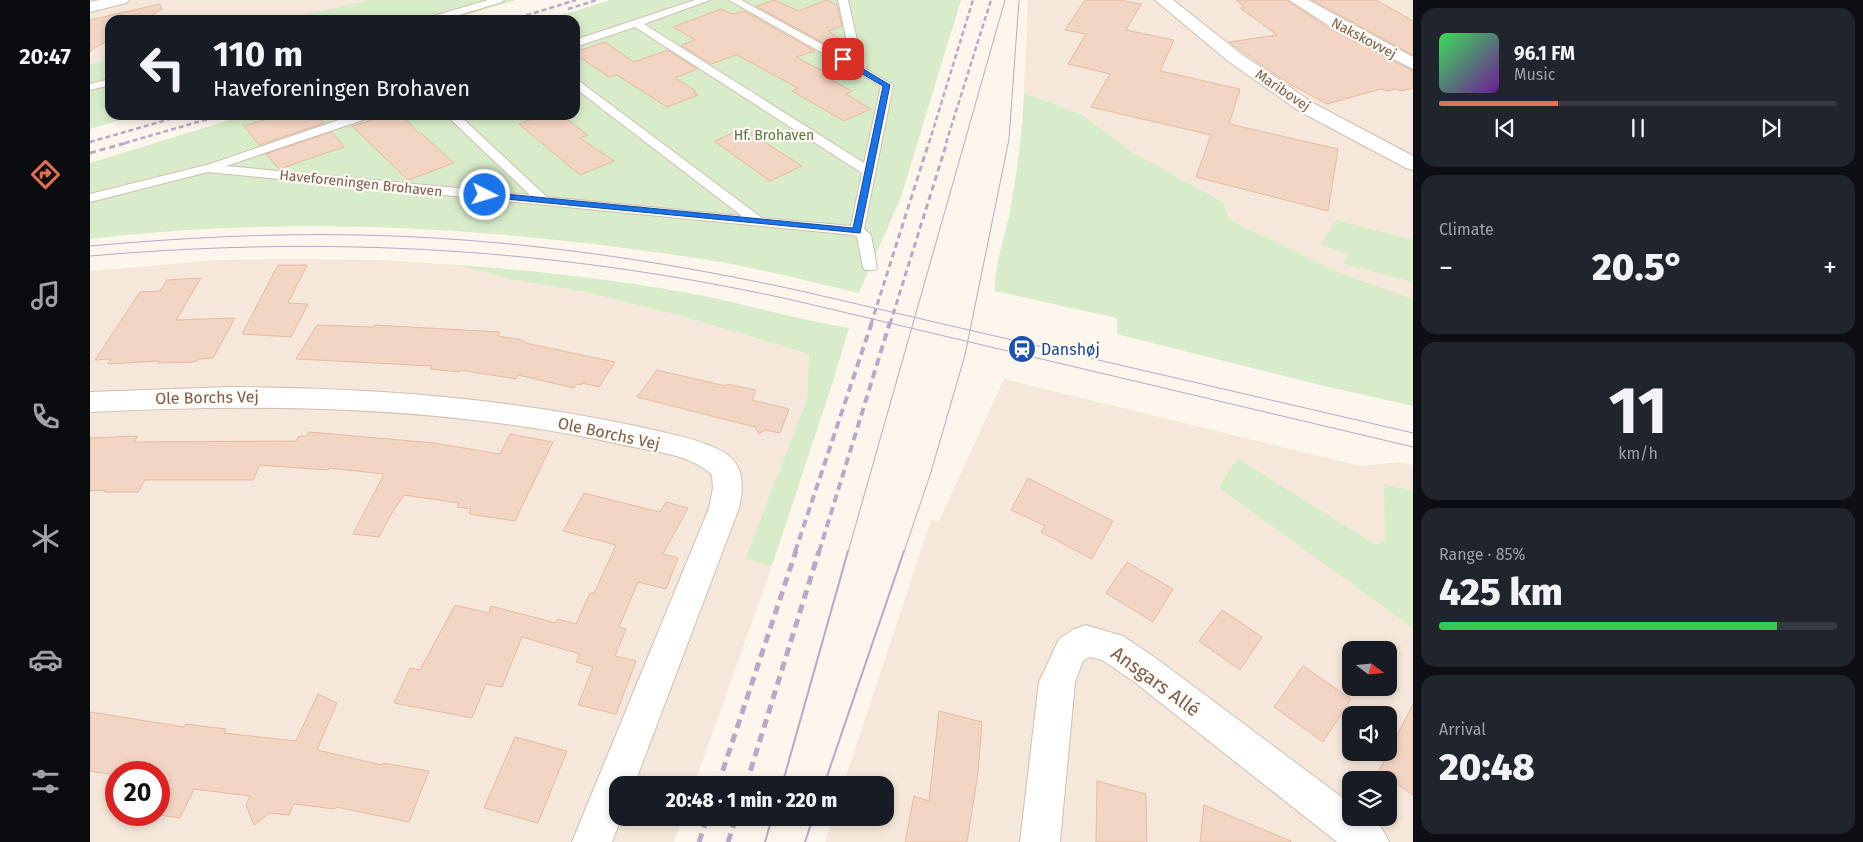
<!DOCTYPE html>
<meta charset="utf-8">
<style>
body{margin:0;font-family:"Fira Sans",sans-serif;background:#20242c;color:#f1f3f6;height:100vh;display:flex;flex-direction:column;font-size:19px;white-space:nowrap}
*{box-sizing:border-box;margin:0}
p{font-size:16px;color:#9ea1a6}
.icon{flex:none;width:28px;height:28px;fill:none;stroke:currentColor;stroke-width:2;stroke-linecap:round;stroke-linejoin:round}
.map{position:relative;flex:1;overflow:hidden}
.drawer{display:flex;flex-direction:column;gap:8px;padding:8px;background:#0d0f14;width:450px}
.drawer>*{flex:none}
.top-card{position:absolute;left:15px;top:15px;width:475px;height:105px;border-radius:15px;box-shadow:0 2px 8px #0003;background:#171b24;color:#f1f3f6;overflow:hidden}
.needle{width:32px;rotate:106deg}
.fabs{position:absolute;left:1252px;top:641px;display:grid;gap:10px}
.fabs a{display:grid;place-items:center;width:55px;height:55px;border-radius:10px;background:#171b24;box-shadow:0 2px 8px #0003;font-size:25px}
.speed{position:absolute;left:15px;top:761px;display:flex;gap:10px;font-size:25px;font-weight:700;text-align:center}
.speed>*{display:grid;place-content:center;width:65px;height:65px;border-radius:50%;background:#171b24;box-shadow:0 2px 8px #0003;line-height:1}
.speed .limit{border:8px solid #d22;background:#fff;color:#111}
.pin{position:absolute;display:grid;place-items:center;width:42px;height:42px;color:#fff;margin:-21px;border-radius:10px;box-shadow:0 2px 8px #0006}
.me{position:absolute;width:55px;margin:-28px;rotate:95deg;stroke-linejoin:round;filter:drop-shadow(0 0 4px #0008)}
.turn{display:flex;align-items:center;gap:18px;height:105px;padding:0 25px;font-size:22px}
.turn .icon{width:65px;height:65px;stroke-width:2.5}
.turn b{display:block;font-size:35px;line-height:42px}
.big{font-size:38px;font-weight:800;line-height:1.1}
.drawer .card{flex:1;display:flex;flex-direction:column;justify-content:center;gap:8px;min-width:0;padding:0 18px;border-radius:15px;background:#20242c}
.drawer .dial{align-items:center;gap:0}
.dial b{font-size:65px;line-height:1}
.song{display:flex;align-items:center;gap:15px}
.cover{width:60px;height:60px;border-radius:8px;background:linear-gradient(135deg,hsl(130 70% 55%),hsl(280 70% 35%))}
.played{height:5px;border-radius:2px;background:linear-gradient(90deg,#e76f51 30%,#363941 30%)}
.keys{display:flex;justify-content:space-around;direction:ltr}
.heat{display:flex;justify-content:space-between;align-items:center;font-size:28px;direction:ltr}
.charge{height:8px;border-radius:4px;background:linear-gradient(90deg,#34c759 85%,#363941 0)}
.trip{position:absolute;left:519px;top:776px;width:285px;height:50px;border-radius:15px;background:#171b24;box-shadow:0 2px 8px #0003;font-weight:800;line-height:50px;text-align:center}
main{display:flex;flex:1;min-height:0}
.tab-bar{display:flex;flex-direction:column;width:90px;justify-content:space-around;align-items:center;background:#090b0e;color:#9ea1a6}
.tab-bar .icon{width:35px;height:35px}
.tab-bar .on{color:#e76f51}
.tab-bar b{font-size:22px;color:#f1f3f6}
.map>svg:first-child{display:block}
</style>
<main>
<nav class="tab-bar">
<b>20:47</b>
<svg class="icon on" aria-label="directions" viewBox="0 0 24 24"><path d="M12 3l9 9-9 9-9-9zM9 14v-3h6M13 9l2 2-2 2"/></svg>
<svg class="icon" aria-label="music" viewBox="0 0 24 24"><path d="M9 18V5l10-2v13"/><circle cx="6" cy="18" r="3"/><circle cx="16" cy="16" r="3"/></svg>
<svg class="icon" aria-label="phone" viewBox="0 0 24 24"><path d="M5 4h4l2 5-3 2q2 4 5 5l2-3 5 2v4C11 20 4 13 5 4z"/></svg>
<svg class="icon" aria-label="climate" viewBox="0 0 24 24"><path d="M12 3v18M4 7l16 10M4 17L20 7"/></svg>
<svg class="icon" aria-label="car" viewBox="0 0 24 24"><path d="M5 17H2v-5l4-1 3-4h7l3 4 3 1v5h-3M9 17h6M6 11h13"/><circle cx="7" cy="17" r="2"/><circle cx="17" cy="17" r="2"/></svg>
<svg class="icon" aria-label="filters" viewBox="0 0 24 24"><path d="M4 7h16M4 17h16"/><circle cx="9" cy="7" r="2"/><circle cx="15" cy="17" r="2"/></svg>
</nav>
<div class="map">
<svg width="1323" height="842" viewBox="0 0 1323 842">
<rect width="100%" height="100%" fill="#fdf6ec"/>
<g fill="#f5e8da" fill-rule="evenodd">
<path d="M 0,0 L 279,0 L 190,20 L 20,20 L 20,59 L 0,64 Z"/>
<path d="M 938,0 L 1323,0 L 1323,299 L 1247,272 L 1139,219 L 1133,202 L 1042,152 L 991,114 L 934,93 Z"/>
<path d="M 192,259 L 289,260 L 369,265 L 425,280 L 495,292 L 588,315 L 719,354 L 717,399 L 655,559 L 682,566 L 604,785 L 528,785 L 528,818 L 593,818 L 584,842 L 0,842 L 0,271 L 128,260 ZM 26,772 L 69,772 L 69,815 L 26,815 Z"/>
<path d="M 914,379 L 1270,466 L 1309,462 L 1323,465 L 1323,842 L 735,842 L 743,818 L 795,818 L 795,785 L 753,785 L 841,520 L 849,521 ZM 1261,650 L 1299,650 L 1299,688 L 1261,688 ZM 1261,715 L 1299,715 L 1299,752 L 1261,752 ZM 1261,780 L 1299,780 L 1299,818 L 1261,818 Z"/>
</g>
<g fill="#d8ecc9">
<path d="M 279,0 L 426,0 L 361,20 L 190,20 Z"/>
<path d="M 520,0 L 871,0 L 811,197 L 769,293 C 721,282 673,269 625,261 C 418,228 208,214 0,239 L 0,163 L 156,115 L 485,115 L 485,20 L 456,20 Z"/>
<path d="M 20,59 L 20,115 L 47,115 L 0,129 L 0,64 Z"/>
<path d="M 934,93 L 991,114 L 1042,152 L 1133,202 L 1139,219 L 1247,272 L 1323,299 L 1323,406 L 1230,385 L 1027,334 L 1027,318 L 905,291 C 904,265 914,241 919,216 C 927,175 932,134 934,93 Z"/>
<path d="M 1246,220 L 1323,240 L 1323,282 L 1254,264 L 1257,253 L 1231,245 Z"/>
<path d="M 369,265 C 451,271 533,280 614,296 C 662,306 710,320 759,328 L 744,378 L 682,566 L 655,559 L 717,399 L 719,354 L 588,315 L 495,292 L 425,280 Z"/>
<path d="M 1147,458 L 1286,545 L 1295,540 L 1294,484 L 1323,491 L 1323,628 L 1129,488 Z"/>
</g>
<g fill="#f3d5c3" stroke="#e6bba3">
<path d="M 685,0 L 708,11 L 737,0 L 747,5 L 752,26 L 738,31 L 754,42 L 739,46 L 666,6 Z"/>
<path d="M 995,0 L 1030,0 L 1051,4 L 1036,30 L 1084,40 L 1070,71 L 1150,89 L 1139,124 L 1248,149 L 1238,211 L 1106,177 L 1121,135 L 1001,107 L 1020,74 L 978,64 L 996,34 L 975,30 Z"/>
<path d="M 1146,0 L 1197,0 L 1240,29 L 1323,71 L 1323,88 L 1311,91 L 1305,89 L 1298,91 L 1291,89 L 1237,104 L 1196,82 L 1139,42 L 1187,35 L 1150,8 L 1155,8 Z"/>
<path d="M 1222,0 L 1286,0 L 1323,21 L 1323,55 Z"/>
<path d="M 70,4 L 72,9 L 53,20 L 20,20 L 20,39 L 0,51 L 0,20 Z"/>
<path d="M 631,9 L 642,14 L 654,11 L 725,51 L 706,57 L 736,73 L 732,75 L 762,91 L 756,94 L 781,109 L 754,121 L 702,91 L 708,88 L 647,55 L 621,64 L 591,45 L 605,40 L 583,27 Z"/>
<path d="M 515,42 L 544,62 L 578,50 L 607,69 L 585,78 L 606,91 L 603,92 L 608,95 L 577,107 L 527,75 L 519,77 L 485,54 L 485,52 Z"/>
<path d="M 191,115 L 227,115 L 234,123 L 169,145 L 154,126 Z"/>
<path d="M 299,115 L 312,115 L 330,135 L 332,134 L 364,163 L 318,180 L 262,126 Z"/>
<path d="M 452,115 L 471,115 L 498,135 L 490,138 L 524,161 L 490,175 L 429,124 Z"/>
<path d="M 653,129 L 665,136 L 712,166 L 680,181 L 624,141 Z"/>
<path d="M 242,132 L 254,147 L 189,169 L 176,154 Z"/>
<path d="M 188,265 L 217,265 L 198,303 L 218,304 L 201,337 L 152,334 Z"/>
<path d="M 111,278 L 86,320 L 145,318 L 123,358 L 110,359 L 104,362 L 68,363 L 69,361 L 18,364 L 21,359 L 5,360 L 50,292 L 70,291 L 77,280 Z"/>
<path d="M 227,325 L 283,327 L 284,325 L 410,332 L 408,336 L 432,340 L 435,343 L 525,362 L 509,387 L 492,383 L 491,385 L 487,384 L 484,388 L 428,375 L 426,379 L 370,370 L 369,372 L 340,369 L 342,366 L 206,359 Z"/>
<path d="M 567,370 L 636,386 L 637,384 L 666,390 L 662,400 L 699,409 L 690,433 L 675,430 L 669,434 L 665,427 L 547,397 Z"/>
<path d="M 219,432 L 344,443 L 410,454 L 420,434 L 463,442 L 425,521 L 379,514 L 381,509 L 367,507 L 369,503 L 314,495 L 302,513 L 289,537 L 263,534 L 294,474 L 239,468 L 238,470 L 170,465 L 163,480 L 55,480 L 48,492 L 14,492 L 15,490 L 0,491 L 0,438 L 48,436 L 44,442 L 206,441 L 209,436 L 216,436 Z"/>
<path d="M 938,478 L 1023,521 L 1002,559 L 951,532 L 955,526 L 921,510 Z"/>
<path d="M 494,493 L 570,512 L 576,502 L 598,508 L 573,554 L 588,558 L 576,589 L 548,582 L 529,627 L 536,629 L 525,656 L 546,661 L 526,714 L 488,705 L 503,667 L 486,662 L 490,654 L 432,637 L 412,687 L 396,684 L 382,718 L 304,703 L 320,668 L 330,670 L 365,605 L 399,613 L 401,606 L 466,623 L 468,619 L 486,624 L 500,593 L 504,593 L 526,545 L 473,531 Z"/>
<path d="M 1037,562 L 1083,589 L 1063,622 L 1016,593 Z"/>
<path d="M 1132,610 L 1172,637 L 1150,670 L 1109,641 Z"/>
<path d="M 1213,666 L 1261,699 L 1233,742 L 1184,707 Z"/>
<path d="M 228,694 L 247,703 L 227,750 L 292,765 L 293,763 L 339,771 L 319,822 L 246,807 L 245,809 L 204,804 L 199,815 L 180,813 L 164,825 L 156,805 L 160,796 L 104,789 L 90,818 L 69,815 L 69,772 L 26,772 L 26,775 L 0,771 L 0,712 L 94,727 L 96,724 L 136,729 L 134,733 L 206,741 Z"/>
<path d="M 1323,704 L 1323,795 L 1289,771 Z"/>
<path d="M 849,711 L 892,722 L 888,773 L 877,842 L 815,842 L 824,796 L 839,801 Z"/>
<path d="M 425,737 L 477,751 L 448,823 L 394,808 Z"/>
<path d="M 1007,781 L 1056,794 L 1057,842 L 1006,842 Z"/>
<path d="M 1114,805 L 1201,841 L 1201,842 L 1110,842 Z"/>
</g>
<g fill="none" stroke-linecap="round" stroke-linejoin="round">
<g stroke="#d1beb0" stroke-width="2">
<g id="service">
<path d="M 398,0 L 414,0 L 412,2 L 352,20 L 336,20 L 337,18 Z"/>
<path d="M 605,0 L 620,0 L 554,24 L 774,163 L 791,86 L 639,0 L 651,0 L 761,60 L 748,0 L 758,0 L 773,67 L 803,85 L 774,229 L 781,235 L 787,267 L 785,270 L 775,270 L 773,267 L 767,237 L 764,235 L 118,172 L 0,202 L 0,194 L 120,164 L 263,115 L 281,115 L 279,118 L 136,166 L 440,195 L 356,115 L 369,115 L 457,197 L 652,216 L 485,88 L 485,80 L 489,81 L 672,218 L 761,226 L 772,173 L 545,27 L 485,47 L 485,40 Z"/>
<path d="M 20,79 L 20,85 L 0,90 L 0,84 Z"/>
</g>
</g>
<g stroke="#d1beb0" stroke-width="2">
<g id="minor">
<path d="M 10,0 L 39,0 L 36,3 L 0,12 L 0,2 Z"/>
<path d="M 1065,0 L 1083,0 L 1150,53 L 1223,103 L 1323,156 L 1323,170 L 1316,168 L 1209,111 L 1138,61 Z"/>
<path d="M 1199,0 L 1218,0 L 1323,57 L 1323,69 L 1241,27 Z"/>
<path d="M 141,387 C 280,388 409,397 546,426 C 571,432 619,440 639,456 C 655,469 653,490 649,508 L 544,785 L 528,785 L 528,818 L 531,818 L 522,842 L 482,842 L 619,508 L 623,488 L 622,475 C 601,454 561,451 534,445 C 358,406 179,403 0,412 L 0,392 Z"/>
<path d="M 996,625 L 1033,636 L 1067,659 L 1261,804 L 1261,818 C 1283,818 1290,821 1299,842 L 1247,842 L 1043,681 L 1012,660 L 1000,657 L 993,661 L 985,682 L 970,842 L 930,842 L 949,682 L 969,639 L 984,629 Z"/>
</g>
</g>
<use href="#service" fill="#fff" fill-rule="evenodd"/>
<use href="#minor" fill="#fff" fill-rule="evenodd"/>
<g stroke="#b9a8c9" stroke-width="1">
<path d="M 0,246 C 89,238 179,233 269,235 C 418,238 565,259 711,291 L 1323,433"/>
<path d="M 0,256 C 240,235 463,248 698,299 L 1323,447"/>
<path d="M 758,552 L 915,0"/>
<path d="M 814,552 L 841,472 L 875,355 L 919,139 L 929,0"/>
</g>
<g stroke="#b9a8c9" stroke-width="2">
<path d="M 692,785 L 758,551"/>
<path d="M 734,785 L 814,551"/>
<path d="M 675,842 L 682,818"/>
<path d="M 715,842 L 723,818"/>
</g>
<g stroke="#b9a8c9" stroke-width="2.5" stroke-dasharray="5 3" stroke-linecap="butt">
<path d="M 478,9 L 507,0"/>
<path d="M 421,20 L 486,0"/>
<path d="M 0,142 L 94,115"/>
<path d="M 35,143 L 132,115"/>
<path d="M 839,143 L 883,0"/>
<path d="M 856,143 L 901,0"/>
</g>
<g stroke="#b9a8c9" stroke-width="3" stroke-dasharray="6 4" stroke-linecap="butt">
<path d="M 0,153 L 39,142"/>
<path d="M 781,324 L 839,142"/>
<path d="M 800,324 L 857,142"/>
</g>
<g stroke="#b9a8c9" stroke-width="4" stroke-dasharray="8 5" stroke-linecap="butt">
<path d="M 705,552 L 782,322"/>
<path d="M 729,552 L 800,322"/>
</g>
<g stroke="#b9a8c9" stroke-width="5" stroke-dasharray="9 6" stroke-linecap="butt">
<path d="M 628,785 L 706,551"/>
<path d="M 656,785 L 729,551"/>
<path d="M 609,842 L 617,818"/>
<path d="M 638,842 L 646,818"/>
</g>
</g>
<path fill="#1a73e8" stroke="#114b97" d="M 750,58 L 755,58 L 800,85 L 770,233 L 395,197 L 390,195 L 395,192 L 763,228 L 793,86 L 750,61 Z"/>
<defs>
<g id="station-disc" transform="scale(1.4375)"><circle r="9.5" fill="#1a4fb4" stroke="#fffaf3"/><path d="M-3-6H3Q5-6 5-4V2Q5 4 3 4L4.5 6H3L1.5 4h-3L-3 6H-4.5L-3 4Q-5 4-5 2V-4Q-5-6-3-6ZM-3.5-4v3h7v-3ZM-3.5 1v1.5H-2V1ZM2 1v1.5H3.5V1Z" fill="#fff"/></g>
</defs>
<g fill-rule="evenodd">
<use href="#station-disc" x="932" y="349"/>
</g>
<g text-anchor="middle" stroke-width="4.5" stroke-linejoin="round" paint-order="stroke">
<g font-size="14" fill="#7a5c4d" stroke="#fffaf3">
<text transform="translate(1274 38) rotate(28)" y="5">Nakskovvej</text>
<text transform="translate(1193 90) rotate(34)" y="5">Maribovej</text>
<text transform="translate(271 183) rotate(6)" y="5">Haveforeningen Brohaven</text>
</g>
<g font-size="14" fill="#537a41" stroke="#fffaf3">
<text x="684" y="140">Hf. Brohaven</text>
</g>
<g font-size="16" fill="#164399" stroke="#fffaf3" text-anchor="start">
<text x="951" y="355">Danshøj</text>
</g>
<g font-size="16" fill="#7a5c4d" stroke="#fffaf3">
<text transform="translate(117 397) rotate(-1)" y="6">Ole Borchs Vej</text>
<text transform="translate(519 433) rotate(12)" y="6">Ole Borchs Vej</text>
</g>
<g font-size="19" fill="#7a5c4d" stroke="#fffaf3">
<text transform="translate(1066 681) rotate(36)" y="7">Ansgars Allé</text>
</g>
</g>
</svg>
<div class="fabs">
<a><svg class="needle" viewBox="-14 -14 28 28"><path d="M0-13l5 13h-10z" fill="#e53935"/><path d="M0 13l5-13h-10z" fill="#9ea1a6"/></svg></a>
<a><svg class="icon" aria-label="sound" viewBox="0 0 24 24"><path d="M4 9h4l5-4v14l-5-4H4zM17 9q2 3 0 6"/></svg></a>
<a><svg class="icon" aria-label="layers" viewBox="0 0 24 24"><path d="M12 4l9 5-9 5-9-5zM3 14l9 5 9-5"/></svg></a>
</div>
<div class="speed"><div class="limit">20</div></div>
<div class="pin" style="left:753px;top:59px;background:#d93025"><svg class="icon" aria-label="arrive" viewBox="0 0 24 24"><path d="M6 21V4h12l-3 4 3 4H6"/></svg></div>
<svg class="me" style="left:395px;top:195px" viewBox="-20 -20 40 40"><circle r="17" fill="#1a73e8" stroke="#fff" stroke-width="3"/><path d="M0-11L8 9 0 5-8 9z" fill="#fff"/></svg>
<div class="trip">20:48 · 1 min · 220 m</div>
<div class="top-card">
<div class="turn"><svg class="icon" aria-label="left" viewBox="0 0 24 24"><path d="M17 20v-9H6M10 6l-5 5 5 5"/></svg><div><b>110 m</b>Haveforeningen Brohaven</div></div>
</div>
</div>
<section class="drawer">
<div class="card">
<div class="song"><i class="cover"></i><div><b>96.1 FM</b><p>Music</p></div></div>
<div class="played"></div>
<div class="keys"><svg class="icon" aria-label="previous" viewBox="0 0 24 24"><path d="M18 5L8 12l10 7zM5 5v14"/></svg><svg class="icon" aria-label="pause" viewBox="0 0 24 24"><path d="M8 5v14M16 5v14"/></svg><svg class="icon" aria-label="next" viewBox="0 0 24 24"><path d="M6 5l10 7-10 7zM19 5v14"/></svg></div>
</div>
<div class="card"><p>Climate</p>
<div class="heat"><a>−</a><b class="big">20.5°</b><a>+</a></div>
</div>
<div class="card dial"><b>11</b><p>km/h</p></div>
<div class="card"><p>Range · 85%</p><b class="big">425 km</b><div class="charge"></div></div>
<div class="card"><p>Arrival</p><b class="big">20:48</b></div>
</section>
</main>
